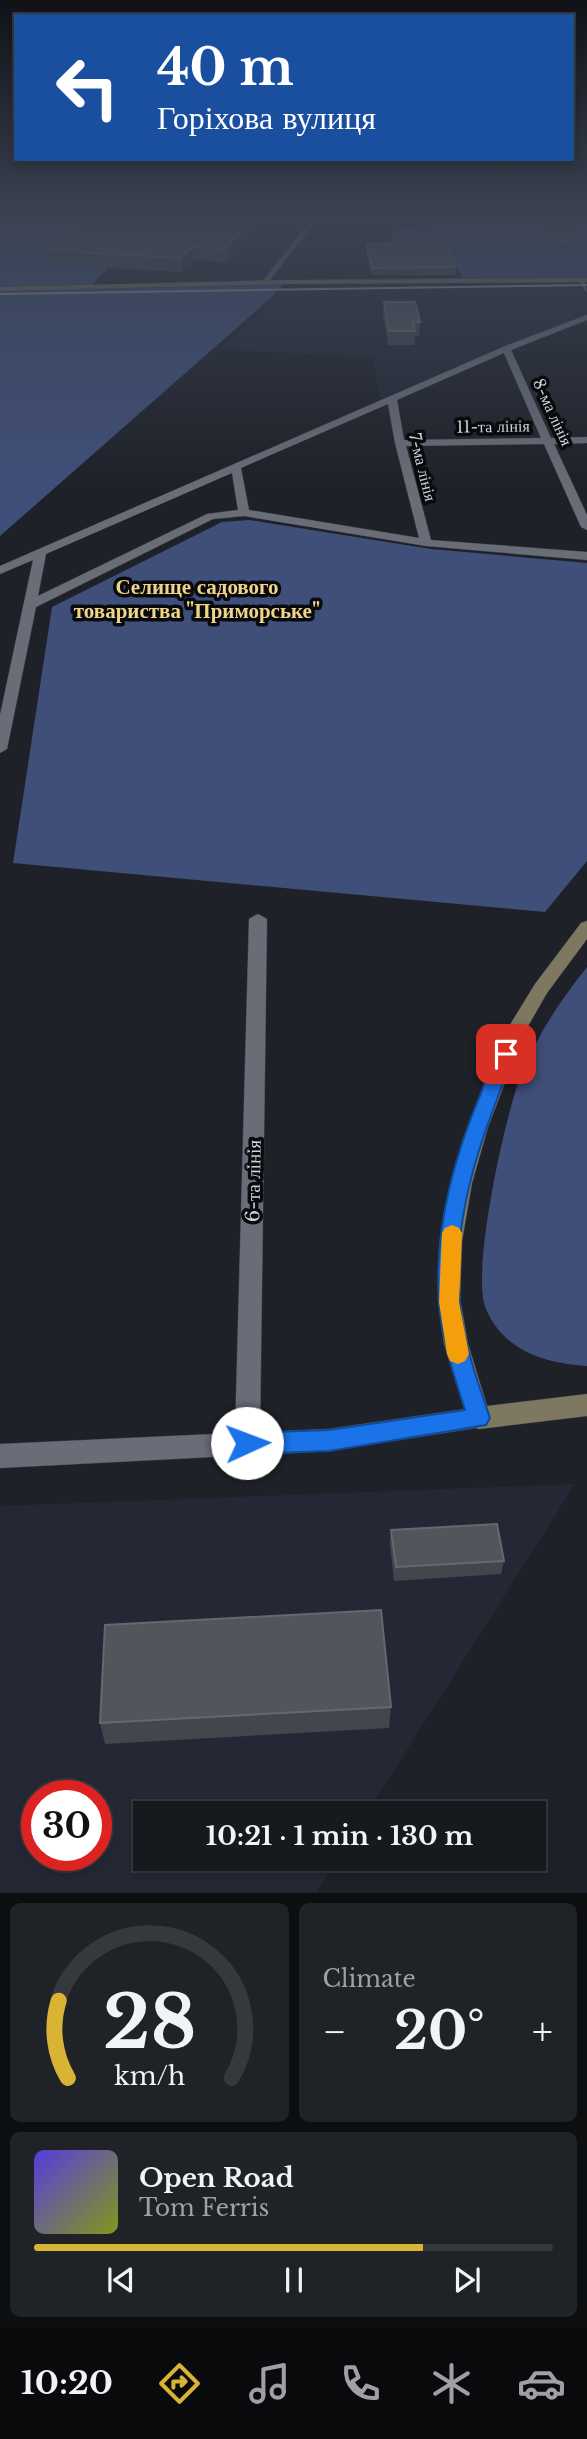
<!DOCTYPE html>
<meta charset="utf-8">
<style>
body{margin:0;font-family:"Libre Baskerville",serif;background:#1f2227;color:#f1f3f6;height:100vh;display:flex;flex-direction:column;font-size:26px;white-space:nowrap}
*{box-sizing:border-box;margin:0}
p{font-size:23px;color:#9ea0a4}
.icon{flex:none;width:38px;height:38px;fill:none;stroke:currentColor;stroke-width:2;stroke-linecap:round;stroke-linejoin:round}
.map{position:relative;height:1893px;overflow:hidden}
.side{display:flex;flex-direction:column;gap:10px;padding:10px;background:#0c0e10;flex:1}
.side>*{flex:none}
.guide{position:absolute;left:14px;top:14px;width:560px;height:147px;border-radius:0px;box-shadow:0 4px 10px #0003,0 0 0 2px #35383c;background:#1a4fa0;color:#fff;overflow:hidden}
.speed{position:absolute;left:21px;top:1780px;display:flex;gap:14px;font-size:35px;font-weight:700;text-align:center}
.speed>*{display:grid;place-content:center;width:91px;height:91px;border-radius:50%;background:#16191e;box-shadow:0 4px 10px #0003,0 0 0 2px #35383c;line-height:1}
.speed .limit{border:10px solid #d22;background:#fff;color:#111}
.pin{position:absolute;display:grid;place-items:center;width:60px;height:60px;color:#fff;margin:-30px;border-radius:14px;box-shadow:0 4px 10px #0006}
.me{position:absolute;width:77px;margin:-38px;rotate:88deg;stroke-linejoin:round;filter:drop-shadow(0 0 5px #0008)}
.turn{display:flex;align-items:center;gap:24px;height:147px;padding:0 28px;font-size:32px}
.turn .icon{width:91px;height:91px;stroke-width:2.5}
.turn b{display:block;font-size:49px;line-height:60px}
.big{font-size:52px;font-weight:700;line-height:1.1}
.side .tile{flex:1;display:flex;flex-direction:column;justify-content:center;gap:10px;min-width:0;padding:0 24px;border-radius:10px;background:#1f2227}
.side .dial{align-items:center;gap:0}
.dial svg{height:182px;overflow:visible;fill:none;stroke:#35383c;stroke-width:7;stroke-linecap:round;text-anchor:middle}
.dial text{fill:#f1f3f6;stroke:none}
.song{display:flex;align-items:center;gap:21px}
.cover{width:84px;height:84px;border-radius:10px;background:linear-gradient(135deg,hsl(250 70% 55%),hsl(70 70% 35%))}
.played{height:7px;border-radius:4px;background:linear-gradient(90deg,#d9b334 75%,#35383c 75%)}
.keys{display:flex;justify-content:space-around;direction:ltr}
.heat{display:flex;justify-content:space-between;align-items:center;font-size:38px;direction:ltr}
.side .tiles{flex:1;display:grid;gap:10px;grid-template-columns:1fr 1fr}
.tile:last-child{grid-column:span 2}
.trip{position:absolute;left:133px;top:1801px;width:413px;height:70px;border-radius:0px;background:#16191e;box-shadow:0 4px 10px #0003,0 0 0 2px #35383c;font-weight:700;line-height:70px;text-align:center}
.tab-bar{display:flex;height:112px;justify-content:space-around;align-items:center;background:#090a0c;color:#9ea0a4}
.tab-bar .icon{width:49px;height:49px}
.tab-bar .active{color:#d9b334}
.tab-bar b{font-size:32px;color:#f1f3f6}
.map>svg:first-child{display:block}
</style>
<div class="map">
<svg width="587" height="1893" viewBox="0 0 587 1893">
<rect width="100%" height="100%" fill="#1e2128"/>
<g fill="#242835" fill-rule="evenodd">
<path d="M 576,282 L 587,299 L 587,313 L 380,399 L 373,358 L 221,349 L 291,283 Z"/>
<path d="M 575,1484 L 367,1813 L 145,1813 L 145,1858 L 338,1859 L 316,1893 L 0,1893 L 0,1506 ZM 37,1796 L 96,1796 L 96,1855 L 37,1855 Z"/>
</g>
<g fill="#404f79">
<path d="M 0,220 L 117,220 L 138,237 L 91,286 L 0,288 Z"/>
<path d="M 467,220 L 587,220 L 587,279 L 463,280 L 457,267 L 374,268 L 396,229 Z"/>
<path d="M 284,283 L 272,297 L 0,536 L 0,290 Z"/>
<path d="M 249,520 L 431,549 L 587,563 L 587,861 L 545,912 L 13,863 L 52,607 L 222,522 Z"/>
<path d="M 587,967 L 587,1366 L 586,1366 C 545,1363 504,1351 486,1309 C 470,1274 506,1109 523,1070 C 540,1031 560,1001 587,967 Z"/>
</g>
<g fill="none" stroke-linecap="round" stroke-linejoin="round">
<g stroke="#3c3e44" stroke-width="1">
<g id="street">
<path d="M 311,220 L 317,220 L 266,285 L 260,285 Z"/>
<path d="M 577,278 L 584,280 L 587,293 Z"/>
<path d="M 587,315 L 587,320 L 511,350 L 551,438 L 587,437 L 587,443 L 554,444 L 587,515 L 587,530 L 581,527 L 544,444 L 406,446 L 431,540 L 587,552 L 587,560 L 426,546 L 244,516 L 213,519 L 36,607 L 7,749 L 0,753 L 0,715 L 33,560 L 0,574 L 0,566 L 503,347 ZM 504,353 L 541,438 L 404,440 L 397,400 ZM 388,404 L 395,443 L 419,538 L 249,510 L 241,468 ZM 232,473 L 238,510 L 207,514 L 38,596 L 46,554 Z"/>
<path d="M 258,914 L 267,919 L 260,1432 L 329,1429 L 479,1407 L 488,1410 L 491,1418 L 488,1426 L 329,1451 L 0,1468 L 0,1444 L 235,1433 L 249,919 Z"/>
</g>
</g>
<g stroke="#3c3e44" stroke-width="1">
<g id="secondary">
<path d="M 587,278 L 587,282 L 288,284 L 0,291 L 0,287 L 288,280 Z"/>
<path d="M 587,921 L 587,939 L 547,993 L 524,1033 L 488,1127 L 472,1183 L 462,1241 L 460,1299 L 468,1344 L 487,1406 L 587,1394 L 587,1416 L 479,1429 L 470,1426 L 467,1418 L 444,1344 L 438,1299 L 440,1241 L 451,1183 L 468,1127 L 508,1028 L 535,984 L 581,923 Z"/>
</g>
</g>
<use href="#street" fill="#696d77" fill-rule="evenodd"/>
<use href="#secondary" fill="#7e7860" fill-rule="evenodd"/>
<path stroke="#a0a2a7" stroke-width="2" d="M 0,294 L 587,285"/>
</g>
<g fill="#42464d">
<path d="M 260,220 L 227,262 L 193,260 L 182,272 L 89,267 L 49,261 L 48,248 L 99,227 Z"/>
<path d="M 543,220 L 575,220 L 586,240 L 585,249 L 557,249 Z"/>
<path d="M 366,244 L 456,267 L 456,275 L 372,275 L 366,251 Z"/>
<path d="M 384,302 L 420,322 L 419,336 L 415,336 L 414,345 L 388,345 L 383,315 Z"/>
<path d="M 391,1530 L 504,1561 L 501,1574 L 394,1581 L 390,1544 Z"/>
<path d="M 391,1707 L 389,1728 L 105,1744 L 100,1723 Z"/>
</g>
<g fill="#2d3138">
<path d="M 250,220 L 260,220 L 227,262 L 226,249 Z"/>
<path d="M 192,247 L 193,260 L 182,272 L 181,258 Z"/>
</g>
<g fill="#51555c" stroke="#65686f" stroke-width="2">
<path d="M 109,220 L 250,220 L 226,249 L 192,247 L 181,258 L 88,253 L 48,248 L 76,226 L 99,227 Z"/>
<path d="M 548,220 L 575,220 L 586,240 L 558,241 Z"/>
<path d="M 366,244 L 447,244 L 456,267 L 372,268 Z"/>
<path d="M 384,302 L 415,302 L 420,322 L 413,322 L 415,331 L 389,331 Z"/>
<path d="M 497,1524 L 504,1561 L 396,1567 L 391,1530 Z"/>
<path d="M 381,1610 L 391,1707 L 100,1723 L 105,1625 Z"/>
</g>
<linearGradient id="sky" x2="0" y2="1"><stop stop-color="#101216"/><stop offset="0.45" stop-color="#3b4353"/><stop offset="1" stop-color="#3b4353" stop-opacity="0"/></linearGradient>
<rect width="587" height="485" fill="url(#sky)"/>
<path fill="#1a73e8" stroke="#114b97" stroke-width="2" d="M 506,1048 L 515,1054 C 483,1131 450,1219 460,1304 C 464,1344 477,1380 490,1418 L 486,1425 L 329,1451 L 247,1454 L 239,1450 L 236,1443 L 239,1436 L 247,1433 L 329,1430 L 465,1410 C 454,1374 441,1339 439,1301 C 434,1231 454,1157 481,1093 C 486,1080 493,1052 506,1048 Z"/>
<path fill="#f59e0b" d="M 452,1225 L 459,1228 L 462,1233 L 459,1302 L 469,1354 L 465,1361 L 458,1364 L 450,1361 L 447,1354 L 439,1302 L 442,1233 L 445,1228 Z"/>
<g text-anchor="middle" stroke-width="7" stroke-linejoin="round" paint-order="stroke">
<g font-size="16" fill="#d0d2d7" stroke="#090a0e">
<text transform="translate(553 412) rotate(65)" y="6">8-ма лінія</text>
<text transform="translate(493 426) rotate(-1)" y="6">11-та лінія</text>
<text transform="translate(423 467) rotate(76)" y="6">7-ма лінія</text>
</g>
<g font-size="19" fill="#d0d2d7" stroke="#090a0e">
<text transform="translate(253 1181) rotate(-89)" y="7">6-та лінія</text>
</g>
<g font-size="21" font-weight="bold" fill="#efd589" stroke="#090a0e">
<text x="197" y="594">Селище садового<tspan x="197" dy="24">товариства "Приморське"</tspan></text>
</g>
</g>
</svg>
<div class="speed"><div class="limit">30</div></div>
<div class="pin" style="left:506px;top:1054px;background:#d93025"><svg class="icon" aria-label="arrive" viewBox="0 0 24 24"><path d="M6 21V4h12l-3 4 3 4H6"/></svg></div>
<svg class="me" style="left:247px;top:1443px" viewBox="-20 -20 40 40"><circle r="19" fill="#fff"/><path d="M0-13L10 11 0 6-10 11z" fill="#1a73e8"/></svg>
<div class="trip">10:21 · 1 min · 130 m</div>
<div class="guide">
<div class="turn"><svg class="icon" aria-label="left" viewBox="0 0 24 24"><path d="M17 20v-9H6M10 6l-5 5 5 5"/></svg><div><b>40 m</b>Горіхова вулиця</div></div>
</div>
</div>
<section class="side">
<div class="tiles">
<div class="tile dial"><svg viewBox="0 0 100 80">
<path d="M14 69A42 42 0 1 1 86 69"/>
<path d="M14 69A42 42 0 0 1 10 35" stroke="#d9b334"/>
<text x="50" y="56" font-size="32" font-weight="700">28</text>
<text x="50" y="72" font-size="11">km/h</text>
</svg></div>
<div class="tile"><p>Climate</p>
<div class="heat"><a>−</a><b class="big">20°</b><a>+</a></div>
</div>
<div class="tile">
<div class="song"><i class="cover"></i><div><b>Open Road</b><p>Tom Ferris</p></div></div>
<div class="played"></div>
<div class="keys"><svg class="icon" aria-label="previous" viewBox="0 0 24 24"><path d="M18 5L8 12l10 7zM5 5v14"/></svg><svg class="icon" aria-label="pause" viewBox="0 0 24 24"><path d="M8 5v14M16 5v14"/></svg><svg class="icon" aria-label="next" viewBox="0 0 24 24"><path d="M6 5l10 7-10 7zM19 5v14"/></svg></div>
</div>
</div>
</section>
<nav class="tab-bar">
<b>10:20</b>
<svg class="icon active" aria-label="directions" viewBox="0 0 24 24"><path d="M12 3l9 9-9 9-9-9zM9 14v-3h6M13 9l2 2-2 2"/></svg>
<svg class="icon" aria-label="music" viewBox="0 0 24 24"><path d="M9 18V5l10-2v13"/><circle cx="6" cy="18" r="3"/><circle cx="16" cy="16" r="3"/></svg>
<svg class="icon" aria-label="phone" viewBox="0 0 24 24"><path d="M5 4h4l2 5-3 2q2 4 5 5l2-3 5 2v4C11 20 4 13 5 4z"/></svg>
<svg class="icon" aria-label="climate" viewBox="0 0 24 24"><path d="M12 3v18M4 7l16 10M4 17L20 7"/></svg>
<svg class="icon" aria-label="car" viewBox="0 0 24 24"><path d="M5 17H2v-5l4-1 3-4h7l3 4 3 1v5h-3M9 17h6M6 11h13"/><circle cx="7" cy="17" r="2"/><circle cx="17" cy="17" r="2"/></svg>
</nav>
